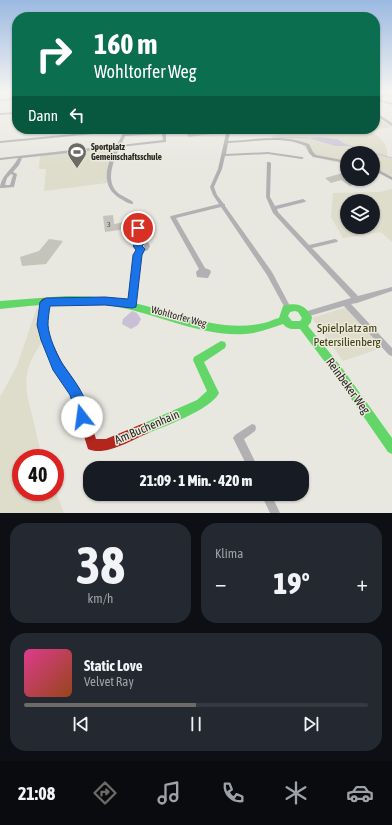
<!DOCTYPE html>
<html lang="de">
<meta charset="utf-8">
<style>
body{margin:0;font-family:"Asap Condensed",sans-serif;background:#242831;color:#f1f3f6;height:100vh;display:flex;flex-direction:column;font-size:15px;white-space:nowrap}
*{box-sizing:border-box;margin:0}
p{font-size:13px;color:#9ea1a6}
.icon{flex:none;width:22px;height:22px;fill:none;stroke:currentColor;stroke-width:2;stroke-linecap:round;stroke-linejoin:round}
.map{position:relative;height:513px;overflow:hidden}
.side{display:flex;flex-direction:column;gap:10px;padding:10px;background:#0d0f14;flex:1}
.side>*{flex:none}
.hud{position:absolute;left:12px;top:12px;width:368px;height:122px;border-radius:16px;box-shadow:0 1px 3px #0004;background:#0b6e4f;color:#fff;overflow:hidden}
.tools{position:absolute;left:340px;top:146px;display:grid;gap:8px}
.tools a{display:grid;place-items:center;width:40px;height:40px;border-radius:50%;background:#171b24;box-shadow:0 1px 3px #0004;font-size:20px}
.speed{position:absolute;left:12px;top:449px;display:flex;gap:8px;font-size:20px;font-weight:700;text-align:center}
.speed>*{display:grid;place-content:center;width:52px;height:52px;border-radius:50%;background:#171b24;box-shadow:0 1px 3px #0004;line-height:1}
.speed .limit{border:6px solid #d22;background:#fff;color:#111}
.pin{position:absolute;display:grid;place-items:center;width:34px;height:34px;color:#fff;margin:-17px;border:2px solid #fff;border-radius:50%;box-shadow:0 1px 4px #0007}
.me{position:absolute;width:44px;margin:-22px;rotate:345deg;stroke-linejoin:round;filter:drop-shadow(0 0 3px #0008)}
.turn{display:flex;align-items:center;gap:14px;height:84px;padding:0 16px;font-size:18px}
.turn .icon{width:52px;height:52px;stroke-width:2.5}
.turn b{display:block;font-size:28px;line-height:34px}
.then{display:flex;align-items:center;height:38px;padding:0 16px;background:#0003;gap:8px;font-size:15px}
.big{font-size:30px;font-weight:800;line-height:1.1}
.side .card{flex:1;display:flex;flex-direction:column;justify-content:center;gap:6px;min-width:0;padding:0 14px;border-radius:16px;background:#242831}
.side .dial{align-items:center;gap:0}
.dial b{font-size:52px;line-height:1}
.song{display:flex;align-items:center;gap:12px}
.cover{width:48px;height:48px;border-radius:6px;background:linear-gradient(135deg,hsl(330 70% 55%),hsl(20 70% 35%))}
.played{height:4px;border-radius:2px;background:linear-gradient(90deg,#6c6b65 50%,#363941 50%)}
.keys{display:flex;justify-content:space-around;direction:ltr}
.heat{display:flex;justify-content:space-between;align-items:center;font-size:22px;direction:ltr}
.side .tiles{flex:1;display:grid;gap:10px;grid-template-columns:1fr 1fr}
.card:last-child{grid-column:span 2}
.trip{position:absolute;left:83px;top:461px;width:226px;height:40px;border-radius:16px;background:#171b24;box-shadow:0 1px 3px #0004;font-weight:800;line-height:40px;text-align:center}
.menu{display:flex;height:64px;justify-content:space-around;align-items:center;background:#090b0e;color:#9ea1a6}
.menu .icon{width:28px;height:28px}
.menu .current{color:#6c6b65}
.menu b{font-size:18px;color:#f1f3f6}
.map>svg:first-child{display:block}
</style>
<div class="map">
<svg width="392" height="513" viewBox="0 0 392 513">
<rect width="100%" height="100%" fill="#e8e7e0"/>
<g fill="#dedccb" fill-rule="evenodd">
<path d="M 375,120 L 383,121 L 392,127 L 369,130 C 379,137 389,143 387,157 L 392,159 L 392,176 L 373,170 L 373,153 L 347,153 L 347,164 C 325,160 312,160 299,140 L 276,137 L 274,135 L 300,131 L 298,129 L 375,129 Z"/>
<path d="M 113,148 L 107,168 L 107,183 L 44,191 L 46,169 L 39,169 L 40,155 Z"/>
<path d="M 392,189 L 392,242 L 381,232 L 343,238 L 331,217 L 333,193 L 380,192 ZM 347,201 L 373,201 L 373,227 L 347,227 Z"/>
<path d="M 37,307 L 43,341 C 21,371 24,386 33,419 C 36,432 38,445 43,458 L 21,458 L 21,492 L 55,492 L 55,490 L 64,513 L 0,513 L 0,397 L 17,366 Z"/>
<path d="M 347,307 L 384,347 L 343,361 L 312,318 Z"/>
</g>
<g fill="#c9c0d6">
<path d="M 319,137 L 337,139 L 349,146 L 336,146 L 308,138 Z"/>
<path d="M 132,311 L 137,313 L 141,319 L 138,325 L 131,329 L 122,324 L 123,319 Z"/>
</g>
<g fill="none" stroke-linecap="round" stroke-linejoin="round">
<g stroke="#c9c0d6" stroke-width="1">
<path d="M 272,137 L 308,138"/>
<path d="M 347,145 L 392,158"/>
</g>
</g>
<g fill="#c5c4ba">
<path d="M 202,129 L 212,129 L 211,134 L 189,137 L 185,132 Z"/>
<path d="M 343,173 L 347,174 L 347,179 L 363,180 L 350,186 L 341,180 L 331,183 L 325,178 Z"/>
<path d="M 113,215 L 114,224 L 131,221 L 132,228 L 105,232 L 103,216 Z"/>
<path d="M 49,239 L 63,241 L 46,264 L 22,266 L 20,257 L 39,251 Z"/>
</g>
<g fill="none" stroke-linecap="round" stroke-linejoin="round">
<g fill="#b1b0b2" fill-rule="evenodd">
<path d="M 385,92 L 389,92 L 381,100 L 392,103 L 392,105 L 379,101 L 375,104 L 375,101 Z"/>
<path d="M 17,98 L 17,100 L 0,101 L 0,99 Z"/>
<path d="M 17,112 L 17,114 L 0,115 L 0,113 Z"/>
<path d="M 375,112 L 392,123 L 392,126 L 375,115 Z"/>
<path d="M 125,129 L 129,129 L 127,134 L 162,132 L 162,129 L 166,129 L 166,142 L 120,147 C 114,159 105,180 117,192 C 121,196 128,198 133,202 L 133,204 C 128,204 125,201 121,199 C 100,187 106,166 115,148 L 22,158 L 19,165 L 13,172 L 17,174 L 14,187 L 2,188 L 0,188 C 1,175 13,169 18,158 L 0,160 L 0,158 L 117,145 L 124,131 L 0,143 L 0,141 ZM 162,134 L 163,140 L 121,145 L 125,136 ZM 11,174 L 13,175 L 10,185 L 5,185 L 7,178 Z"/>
<path d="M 227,129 L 231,129 L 228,141 C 257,140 282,133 309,144 L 313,152 L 316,155 L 347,161 L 347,163 L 313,157 L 309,153 L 306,146 C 281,135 254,142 228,143 L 226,154 L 268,152 L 302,157 L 304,158 L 302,159 L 268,154 L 225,156 L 222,169 L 214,187 L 217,195 L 224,204 L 225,204 L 225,206 L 272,272 L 291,308 L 290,310 L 288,311 L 286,310 L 267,275 L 221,207 L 176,218 L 205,268 L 210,270 L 211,272 L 208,278 L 206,278 L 197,277 L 196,272 L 199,269 L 170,217 L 171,216 L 219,204 L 213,195 L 210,187 L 218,169 Z"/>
<path d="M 267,162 L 269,162 L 271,163 L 270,197 L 275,206 L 303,199 L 306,201 L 305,202 L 277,209 L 278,212 L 309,245 L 335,239 L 337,240 L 338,241 L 337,242 L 312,248 L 358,296 L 392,287 L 392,291 L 357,303 L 351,304 L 392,348 L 392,356 L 389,355 L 344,306 L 306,317 L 304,316 L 303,314 L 304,312 L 351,298 L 273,213 L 266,197 Z"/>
<path d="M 373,167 L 392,177 L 392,180 L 373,170 Z"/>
<path d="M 136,215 L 139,217 L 143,240 L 148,242 L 150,246 L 148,250 L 142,252 L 141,255 L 135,304 L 134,306 L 132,307 L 130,306 L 129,304 L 135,255 L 137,249 L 136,246 L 138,242 L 133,217 ZM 143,244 L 144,244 L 144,246 L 143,248 L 142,246 Z"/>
<path d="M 252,424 L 255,425 L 256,428 L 255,431 L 244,439 L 258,468 L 248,468 L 233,438 L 235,435 Z"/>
<path d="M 261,494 L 271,494 L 280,513 L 270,513 Z"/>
</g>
<g fill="#63d668" fill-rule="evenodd">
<path d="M 66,296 C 86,296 105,297 124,301 C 170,309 217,334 264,323 C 269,322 274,319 279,318 L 283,306 C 296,302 305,304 312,317 L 311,322 L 308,326 L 342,368 L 392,438 L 392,454 L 388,452 L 334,374 L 300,329 C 293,329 288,330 283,324 C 271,328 259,333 245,334 C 198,337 153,311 106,305 C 71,300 35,306 0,309 L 0,301 ZM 295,311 L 298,312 L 302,318 L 300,321 L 292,321 L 288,316 L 290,312 Z"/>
<path d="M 221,341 L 225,342 L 226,345 L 225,348 L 204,362 L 219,393 C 211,410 162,427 144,435 L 140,433 L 138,429 L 140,425 L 197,400 L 207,391 L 193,360 L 194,357 Z"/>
</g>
<path fill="#b3261e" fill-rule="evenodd" d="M 45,298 L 48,299 L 50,302 L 47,325 L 51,340 L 62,363 L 80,389 L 96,439 L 106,439 L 144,423 L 148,425 L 150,429 L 148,433 C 132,440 105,457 88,449 L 71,395 L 54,369 L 41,340 L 37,325 L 40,302 L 42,299 Z"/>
</g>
<linearGradient id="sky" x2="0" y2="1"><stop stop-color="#9bb9e1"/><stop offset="0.56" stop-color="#f5f4f1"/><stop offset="1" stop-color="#f5f4f1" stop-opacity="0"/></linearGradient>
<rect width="392" height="164" fill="url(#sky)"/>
<path fill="#1a73e8" stroke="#114b97" d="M 138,226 L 142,228 L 145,243 L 142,246 L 145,249 L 142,255 L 136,307 L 132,308 L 105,305 L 50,306 C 49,312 48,319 48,325 C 49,337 56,353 62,363 C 71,377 94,403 87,421 L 82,423 L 78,421 L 70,395 L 53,370 L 41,340 L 37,325 L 40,302 L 46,298 L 105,297 L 128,299 L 133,255 L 136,250 L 133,246 L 136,242 L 134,228 Z"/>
<defs>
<g id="stadium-pin" transform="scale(1)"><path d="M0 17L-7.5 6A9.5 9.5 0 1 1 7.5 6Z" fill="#6c6b65" stroke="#ebeadd"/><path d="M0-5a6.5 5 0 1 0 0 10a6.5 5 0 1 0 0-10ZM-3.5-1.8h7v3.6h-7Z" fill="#fff"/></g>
</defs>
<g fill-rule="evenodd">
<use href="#stadium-pin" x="77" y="152"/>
</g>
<g text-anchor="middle" stroke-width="3" stroke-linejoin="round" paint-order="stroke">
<g font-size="8" fill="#504f49">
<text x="109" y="227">3</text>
</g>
<g font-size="9" font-weight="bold" fill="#292823" stroke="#ebeadd" text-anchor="start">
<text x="91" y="150">Sportplatz<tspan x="91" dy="10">Gemeinschaftsschule</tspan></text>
</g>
<g font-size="10" fill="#292823" stroke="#ebeadd">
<text transform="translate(179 316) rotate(15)" y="4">Wohltorfer Weg</text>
</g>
<g font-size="12" fill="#393508" stroke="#ebeadd">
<text x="347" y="332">Spielplatz am<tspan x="347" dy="14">Petersilienberg</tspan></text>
</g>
<g font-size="12" fill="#292823" stroke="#ebeadd">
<text transform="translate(348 386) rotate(54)" y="4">Reinbeker Weg</text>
<text transform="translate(147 427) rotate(-23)" y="4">Am Buchenhain</text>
</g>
</g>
</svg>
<div class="tools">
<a><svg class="icon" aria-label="search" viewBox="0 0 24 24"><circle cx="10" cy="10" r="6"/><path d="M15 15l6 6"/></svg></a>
<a><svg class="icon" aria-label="layers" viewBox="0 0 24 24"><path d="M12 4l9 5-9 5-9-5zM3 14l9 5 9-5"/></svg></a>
</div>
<div class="speed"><div class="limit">40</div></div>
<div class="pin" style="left:138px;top:228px;background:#d93025"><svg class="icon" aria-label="arrive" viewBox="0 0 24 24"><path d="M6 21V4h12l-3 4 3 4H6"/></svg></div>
<svg class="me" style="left:82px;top:417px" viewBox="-20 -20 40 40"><circle r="19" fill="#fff"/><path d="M0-13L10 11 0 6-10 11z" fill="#1a73e8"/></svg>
<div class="trip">21:09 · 1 Min. · 420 m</div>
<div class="hud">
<div class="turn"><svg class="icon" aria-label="right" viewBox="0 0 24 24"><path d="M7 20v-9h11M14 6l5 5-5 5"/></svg><div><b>160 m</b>Wohltorfer Weg</div></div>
<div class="then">Dann<svg class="icon" aria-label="left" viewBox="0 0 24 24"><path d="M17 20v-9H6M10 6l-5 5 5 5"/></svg></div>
</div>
</div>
<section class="side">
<div class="tiles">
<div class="card dial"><b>38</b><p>km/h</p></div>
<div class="card"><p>Klima</p>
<div class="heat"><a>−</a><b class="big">19°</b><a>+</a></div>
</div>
<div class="card">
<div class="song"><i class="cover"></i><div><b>Static Love</b><p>Velvet Ray</p></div></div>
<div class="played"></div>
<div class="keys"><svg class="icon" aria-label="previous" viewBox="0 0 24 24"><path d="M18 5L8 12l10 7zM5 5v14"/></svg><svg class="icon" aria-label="pause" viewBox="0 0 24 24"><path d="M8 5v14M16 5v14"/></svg><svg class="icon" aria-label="next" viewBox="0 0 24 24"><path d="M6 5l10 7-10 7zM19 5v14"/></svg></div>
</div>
</div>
</section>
<nav class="menu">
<b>21:08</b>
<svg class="icon current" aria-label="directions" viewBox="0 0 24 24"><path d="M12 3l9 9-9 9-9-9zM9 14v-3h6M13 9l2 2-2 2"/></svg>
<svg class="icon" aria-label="music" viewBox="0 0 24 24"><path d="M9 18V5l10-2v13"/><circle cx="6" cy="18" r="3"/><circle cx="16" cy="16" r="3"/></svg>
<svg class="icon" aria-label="phone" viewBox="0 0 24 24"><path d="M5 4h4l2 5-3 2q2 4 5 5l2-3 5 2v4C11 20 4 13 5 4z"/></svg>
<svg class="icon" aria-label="climate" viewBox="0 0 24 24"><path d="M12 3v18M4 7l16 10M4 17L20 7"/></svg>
<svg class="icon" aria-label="car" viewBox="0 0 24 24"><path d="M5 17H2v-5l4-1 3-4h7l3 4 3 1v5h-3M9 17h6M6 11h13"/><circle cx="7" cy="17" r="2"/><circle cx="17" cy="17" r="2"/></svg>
</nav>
